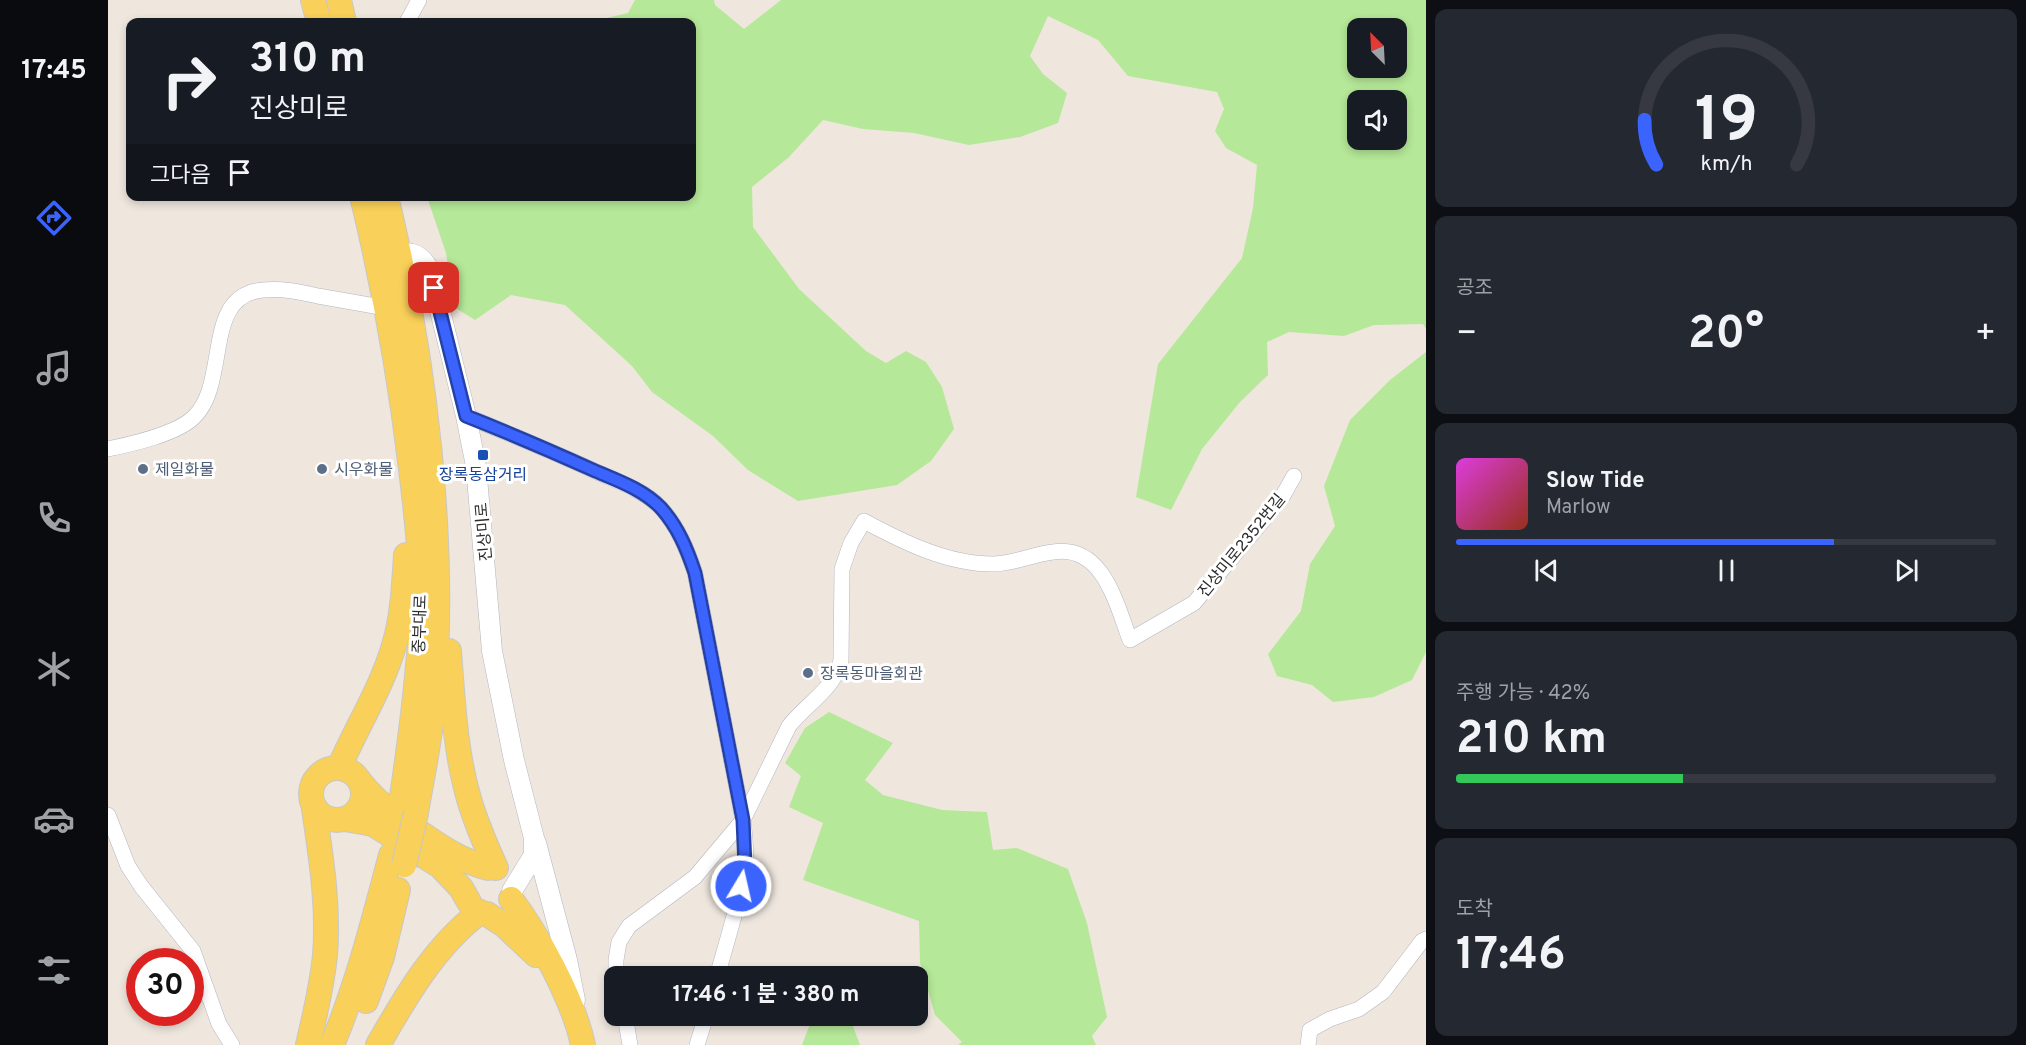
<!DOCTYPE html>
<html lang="ko">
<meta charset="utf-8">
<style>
body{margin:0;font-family:Overpass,"Noto Sans KR",sans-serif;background:#242831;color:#f1f3f6;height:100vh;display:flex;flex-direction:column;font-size:22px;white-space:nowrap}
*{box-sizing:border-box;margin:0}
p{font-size:20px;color:#9ea1a6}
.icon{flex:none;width:33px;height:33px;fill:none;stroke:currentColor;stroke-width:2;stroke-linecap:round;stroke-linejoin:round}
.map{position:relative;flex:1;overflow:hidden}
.panel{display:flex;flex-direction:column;gap:9px;padding:9px;background:#0d0f14;width:600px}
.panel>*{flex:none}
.guide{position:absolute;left:18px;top:18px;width:570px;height:183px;border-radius:12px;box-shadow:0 3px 9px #0003;background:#171b24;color:#f1f3f6;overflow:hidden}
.needle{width:39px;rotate:336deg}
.tools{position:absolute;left:1239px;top:18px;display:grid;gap:12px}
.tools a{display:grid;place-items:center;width:60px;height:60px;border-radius:12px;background:#171b24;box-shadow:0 3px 9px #0003;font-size:30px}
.speed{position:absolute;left:18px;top:948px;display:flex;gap:12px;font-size:30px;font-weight:700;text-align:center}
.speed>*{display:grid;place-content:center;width:78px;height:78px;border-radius:50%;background:#171b24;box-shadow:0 3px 9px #0003;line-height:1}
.speed .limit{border:9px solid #d22;background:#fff;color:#111}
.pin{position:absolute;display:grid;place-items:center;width:51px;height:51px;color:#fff;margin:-26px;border-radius:12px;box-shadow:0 3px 9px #0006}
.me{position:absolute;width:66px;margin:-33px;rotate:9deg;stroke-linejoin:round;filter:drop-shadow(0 0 4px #0008)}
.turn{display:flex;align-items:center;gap:21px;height:126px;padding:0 24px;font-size:27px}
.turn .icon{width:78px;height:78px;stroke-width:2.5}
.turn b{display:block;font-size:42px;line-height:51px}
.then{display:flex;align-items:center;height:57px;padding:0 24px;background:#0003;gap:12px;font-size:22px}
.big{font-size:45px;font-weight:700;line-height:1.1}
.panel .widget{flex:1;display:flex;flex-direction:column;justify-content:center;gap:9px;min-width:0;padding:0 21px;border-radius:12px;background:#242831}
.panel .dial{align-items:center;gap:0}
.dial svg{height:156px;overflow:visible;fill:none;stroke:#363941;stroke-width:7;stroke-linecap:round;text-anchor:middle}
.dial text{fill:#f1f3f6;stroke:none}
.song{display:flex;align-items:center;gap:18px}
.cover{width:72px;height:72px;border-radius:9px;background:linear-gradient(135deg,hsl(300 70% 55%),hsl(10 70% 35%))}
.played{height:6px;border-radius:3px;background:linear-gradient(90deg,#3b64ff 70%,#363941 70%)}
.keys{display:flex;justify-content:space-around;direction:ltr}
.heat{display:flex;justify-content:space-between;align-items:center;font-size:33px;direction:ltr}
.charge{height:9px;border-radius:4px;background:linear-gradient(90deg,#34c759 42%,#363941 0)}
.trip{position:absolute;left:496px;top:966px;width:324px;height:60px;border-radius:12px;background:#171b24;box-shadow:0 3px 9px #0003;font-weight:700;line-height:60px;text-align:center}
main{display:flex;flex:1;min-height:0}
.dock{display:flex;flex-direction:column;width:108px;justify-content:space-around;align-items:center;background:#090b0e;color:#9ea1a6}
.dock .icon{width:42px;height:42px}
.dock .on{color:#3b64ff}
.dock b{font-size:27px;color:#f1f3f6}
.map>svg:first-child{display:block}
</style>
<main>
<nav class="dock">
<b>17:45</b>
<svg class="icon on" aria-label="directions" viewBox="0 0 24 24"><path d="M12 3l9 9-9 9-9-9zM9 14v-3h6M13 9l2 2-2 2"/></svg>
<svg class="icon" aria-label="music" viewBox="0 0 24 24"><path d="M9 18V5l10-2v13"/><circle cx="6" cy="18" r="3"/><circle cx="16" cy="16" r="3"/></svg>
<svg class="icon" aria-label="phone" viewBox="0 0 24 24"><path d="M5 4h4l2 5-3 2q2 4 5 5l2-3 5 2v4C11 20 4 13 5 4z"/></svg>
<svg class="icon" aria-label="climate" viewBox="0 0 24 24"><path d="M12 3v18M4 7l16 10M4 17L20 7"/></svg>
<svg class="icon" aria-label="car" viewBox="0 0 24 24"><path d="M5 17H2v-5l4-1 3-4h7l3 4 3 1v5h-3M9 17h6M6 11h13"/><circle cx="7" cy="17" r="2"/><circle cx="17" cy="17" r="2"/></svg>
<svg class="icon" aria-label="filters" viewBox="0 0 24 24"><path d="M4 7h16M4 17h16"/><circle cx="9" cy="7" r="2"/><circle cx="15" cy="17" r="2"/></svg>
</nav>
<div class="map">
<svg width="1318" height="1045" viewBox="0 0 1318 1045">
<rect width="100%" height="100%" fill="#efe7de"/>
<g fill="#b5e898" fill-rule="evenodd">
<path d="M 527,0 L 606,0 L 607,5 L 636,29 L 673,0 L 1318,0 L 1318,329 L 1315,324 L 1266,325 L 1236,336 L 1181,332 L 1159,342 L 1160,375 L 1132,402 L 1094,449 L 1063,510 L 1028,497 L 1050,364 L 1134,258 L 1145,208 L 1149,165 L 1118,148 L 1107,131 L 1116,109 L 1109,92 L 1020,76 L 990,40 L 940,16 L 922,56 L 935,74 L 959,93 L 950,123 L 912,137 L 861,145 L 806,133 L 755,129 L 715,120 L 681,157 L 644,187 L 645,227 L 691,289 L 758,351 L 778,363 L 798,351 L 818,362 L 834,387 L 846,429 L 823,461 L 789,485 L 690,501 L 640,470 L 605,436 L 544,392 L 524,366 L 457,305 L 403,295 L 367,320 L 346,307 L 338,253 L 319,197 L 584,196 L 584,22 L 481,22 L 520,13 ZM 1288,28 L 1288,68 L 1250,68 L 1250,28 ZM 1250,100 L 1288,100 L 1288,140 L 1250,140 Z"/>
<path d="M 1318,352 L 1318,652 L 1304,680 L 1266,697 L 1225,702 L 1204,685 L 1169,676 L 1160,654 L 1193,611 L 1202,564 L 1227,526 L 1216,486 L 1242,420 L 1282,380 Z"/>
<path d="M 721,712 L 785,743 L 757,780 L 775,795 L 834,810 L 879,812 L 885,850 L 909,848 L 960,869 L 979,923 L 999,1017 L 984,1036 L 988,1045 L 850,1045 L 854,1042 L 827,1015 L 812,963 L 811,921 L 695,880 L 715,823 L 681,807 L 693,776 L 677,763 L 697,728 Z"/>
<path d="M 737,1016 L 741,1016 L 752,1045 L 694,1045 L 702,1024 Z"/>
</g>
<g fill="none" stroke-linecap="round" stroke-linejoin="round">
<g stroke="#b2b5c1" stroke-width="16">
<g id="minor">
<path d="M 299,22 L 311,0"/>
<path d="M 358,416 C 402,434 446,452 489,472 C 511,482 536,490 553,508 C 570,527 579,549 587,573 L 635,820 C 637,836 639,852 637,867 C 631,904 619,941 609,976"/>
<path d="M 0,449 C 24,444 69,434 86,417 C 122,382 94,295 155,290 C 174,288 192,292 210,296 C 233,300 256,304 278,308"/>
<path d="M 0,815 L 20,866 L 33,886 L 85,951 L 111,1024 L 124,1045"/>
<path d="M 508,976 L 508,960 L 511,942 L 521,926 L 587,877 L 635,820 L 681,726 C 698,704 727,689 733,660 L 734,569 L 743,543 L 756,521 C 795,542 841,565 887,564 C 907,563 926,554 945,552 C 995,544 1008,603 1022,640 L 1086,603 L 1173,499 L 1186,476"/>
<path d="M 517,1016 L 522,1045"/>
<path d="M 589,1045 L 598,1016"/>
<path d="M 1200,1045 L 1202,1030 L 1222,1019 L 1251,1009 L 1275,992 L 1314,941 L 1318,939"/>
</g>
</g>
<g stroke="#b2b5c1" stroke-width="21">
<g id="tertiary">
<path d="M 277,256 C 300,250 313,251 323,274 L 358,416 L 368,466 L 384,651 L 406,760 L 426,838 L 426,855 L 404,891"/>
<path d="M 428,843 L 459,960 L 467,1000"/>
</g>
</g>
<g stroke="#c8c8c8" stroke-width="26">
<g id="primary">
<path d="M 205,0 L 211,22"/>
<path d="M 231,0 L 236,22"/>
<path d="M 254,196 C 276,286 292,377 303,469 C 309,520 315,571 313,623 C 310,683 302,743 293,803"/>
<path d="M 278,196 C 317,359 339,538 325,705 C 322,741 314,777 308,813"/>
<path d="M 341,651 C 345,701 347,751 361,799 C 368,823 378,846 388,868"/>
<circle cx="229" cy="794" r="26"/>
<path d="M 231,768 C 249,726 275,686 287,642 C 295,614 296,584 298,555"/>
<path d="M 253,783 C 272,806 290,818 314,834 C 336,849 354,861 380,868"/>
<path d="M 237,819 L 265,824 L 332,866 L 353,888 L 361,902"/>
<path d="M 403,899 C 430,935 466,1001 475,1045"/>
<path d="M 379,914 L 396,925 L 428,955"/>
<path d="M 258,1001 L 274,957 L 290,890"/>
<path d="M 200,1045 C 207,1015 214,986 217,955 C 221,906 213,857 206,809"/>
<path d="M 224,1045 C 250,983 266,919 283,855"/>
<path d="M 270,1045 C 298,996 327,946 372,912"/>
</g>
</g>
<use href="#minor" stroke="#fff" stroke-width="15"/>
<use href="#tertiary" stroke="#fff" stroke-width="20"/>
<use href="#primary" stroke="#f9d059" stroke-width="24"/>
<g stroke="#c8c8c8" stroke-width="26" stroke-linecap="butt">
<path id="primary-bridge" d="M 296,865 L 308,813"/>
</g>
<use href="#primary-bridge" stroke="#f9d059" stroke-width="24"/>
</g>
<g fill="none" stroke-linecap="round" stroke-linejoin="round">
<g stroke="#2641a6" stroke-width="15">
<path id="route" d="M 326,288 L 358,416 C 401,433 443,451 485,470 C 508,480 535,489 553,508 C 570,527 579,549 587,573 L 635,820 L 637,866 L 633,886"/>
</g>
<use href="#route" stroke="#3b64ff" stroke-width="10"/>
</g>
<rect fill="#1a4fb4" stroke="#fff" stroke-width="2" x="369" y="449" width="12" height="12" rx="3"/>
<g fill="#5c6f8a" stroke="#fff" stroke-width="2">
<circle cx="35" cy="469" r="6"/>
<circle cx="214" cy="469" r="6"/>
<circle cx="700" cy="673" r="6"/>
</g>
<g text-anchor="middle" stroke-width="6" stroke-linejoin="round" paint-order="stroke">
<g font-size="16" fill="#4e5e75" stroke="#fff" text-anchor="start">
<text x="47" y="475">제일화물</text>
<text x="226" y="475">시우화물</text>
<text x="712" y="679">장록동마을회관</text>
</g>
<g font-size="16" fill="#164399" stroke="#fff">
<text x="375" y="480">장록동삼거리</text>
</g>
<g font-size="16" fill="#2d2d2d" stroke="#fff">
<text transform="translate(375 532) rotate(-95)" y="6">진상미로</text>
<text transform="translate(1133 545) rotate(-51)" y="6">진상미로2352번길</text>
<text transform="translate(311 624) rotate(-88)" y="6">중부대로</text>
</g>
</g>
</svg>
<div class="tools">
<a><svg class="needle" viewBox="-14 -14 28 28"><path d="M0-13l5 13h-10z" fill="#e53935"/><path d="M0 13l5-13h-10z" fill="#9ea1a6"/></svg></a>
<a><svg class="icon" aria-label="sound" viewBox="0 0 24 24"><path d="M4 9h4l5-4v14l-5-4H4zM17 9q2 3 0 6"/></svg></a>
</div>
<div class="speed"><div class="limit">30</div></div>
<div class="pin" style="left:326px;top:288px;background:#d93025"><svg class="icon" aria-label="arrive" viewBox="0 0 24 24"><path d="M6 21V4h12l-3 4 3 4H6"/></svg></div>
<svg class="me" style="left:633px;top:886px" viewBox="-20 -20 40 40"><circle r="17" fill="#3b64ff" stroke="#fff" stroke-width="3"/><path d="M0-11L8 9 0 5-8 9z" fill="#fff"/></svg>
<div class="trip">17:46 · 1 분 · 380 m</div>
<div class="guide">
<div class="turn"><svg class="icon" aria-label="right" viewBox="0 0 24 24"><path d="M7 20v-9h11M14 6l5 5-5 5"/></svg><div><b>310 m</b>진상미로</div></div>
<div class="then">그다음<svg class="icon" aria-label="arrive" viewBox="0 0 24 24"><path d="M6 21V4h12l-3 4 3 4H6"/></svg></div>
</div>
</div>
<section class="panel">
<div class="widget dial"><svg viewBox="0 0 100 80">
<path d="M14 69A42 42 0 1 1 86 69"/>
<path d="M14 69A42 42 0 0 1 8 46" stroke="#3b64ff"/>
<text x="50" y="56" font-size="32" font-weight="700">19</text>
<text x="50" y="72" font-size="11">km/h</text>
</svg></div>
<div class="widget"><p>공조</p>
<div class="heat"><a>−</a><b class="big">20°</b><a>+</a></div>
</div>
<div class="widget">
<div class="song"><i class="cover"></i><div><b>Slow Tide</b><p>Marlow</p></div></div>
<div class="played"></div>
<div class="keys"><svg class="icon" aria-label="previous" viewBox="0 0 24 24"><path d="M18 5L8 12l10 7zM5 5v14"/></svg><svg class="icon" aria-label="pause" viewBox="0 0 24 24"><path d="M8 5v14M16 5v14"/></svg><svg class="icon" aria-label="next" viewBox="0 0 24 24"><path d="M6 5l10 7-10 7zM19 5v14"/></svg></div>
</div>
<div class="widget"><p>주행 가능 · 42%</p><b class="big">210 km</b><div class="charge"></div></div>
<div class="widget"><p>도착</p><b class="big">17:46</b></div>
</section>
</main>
